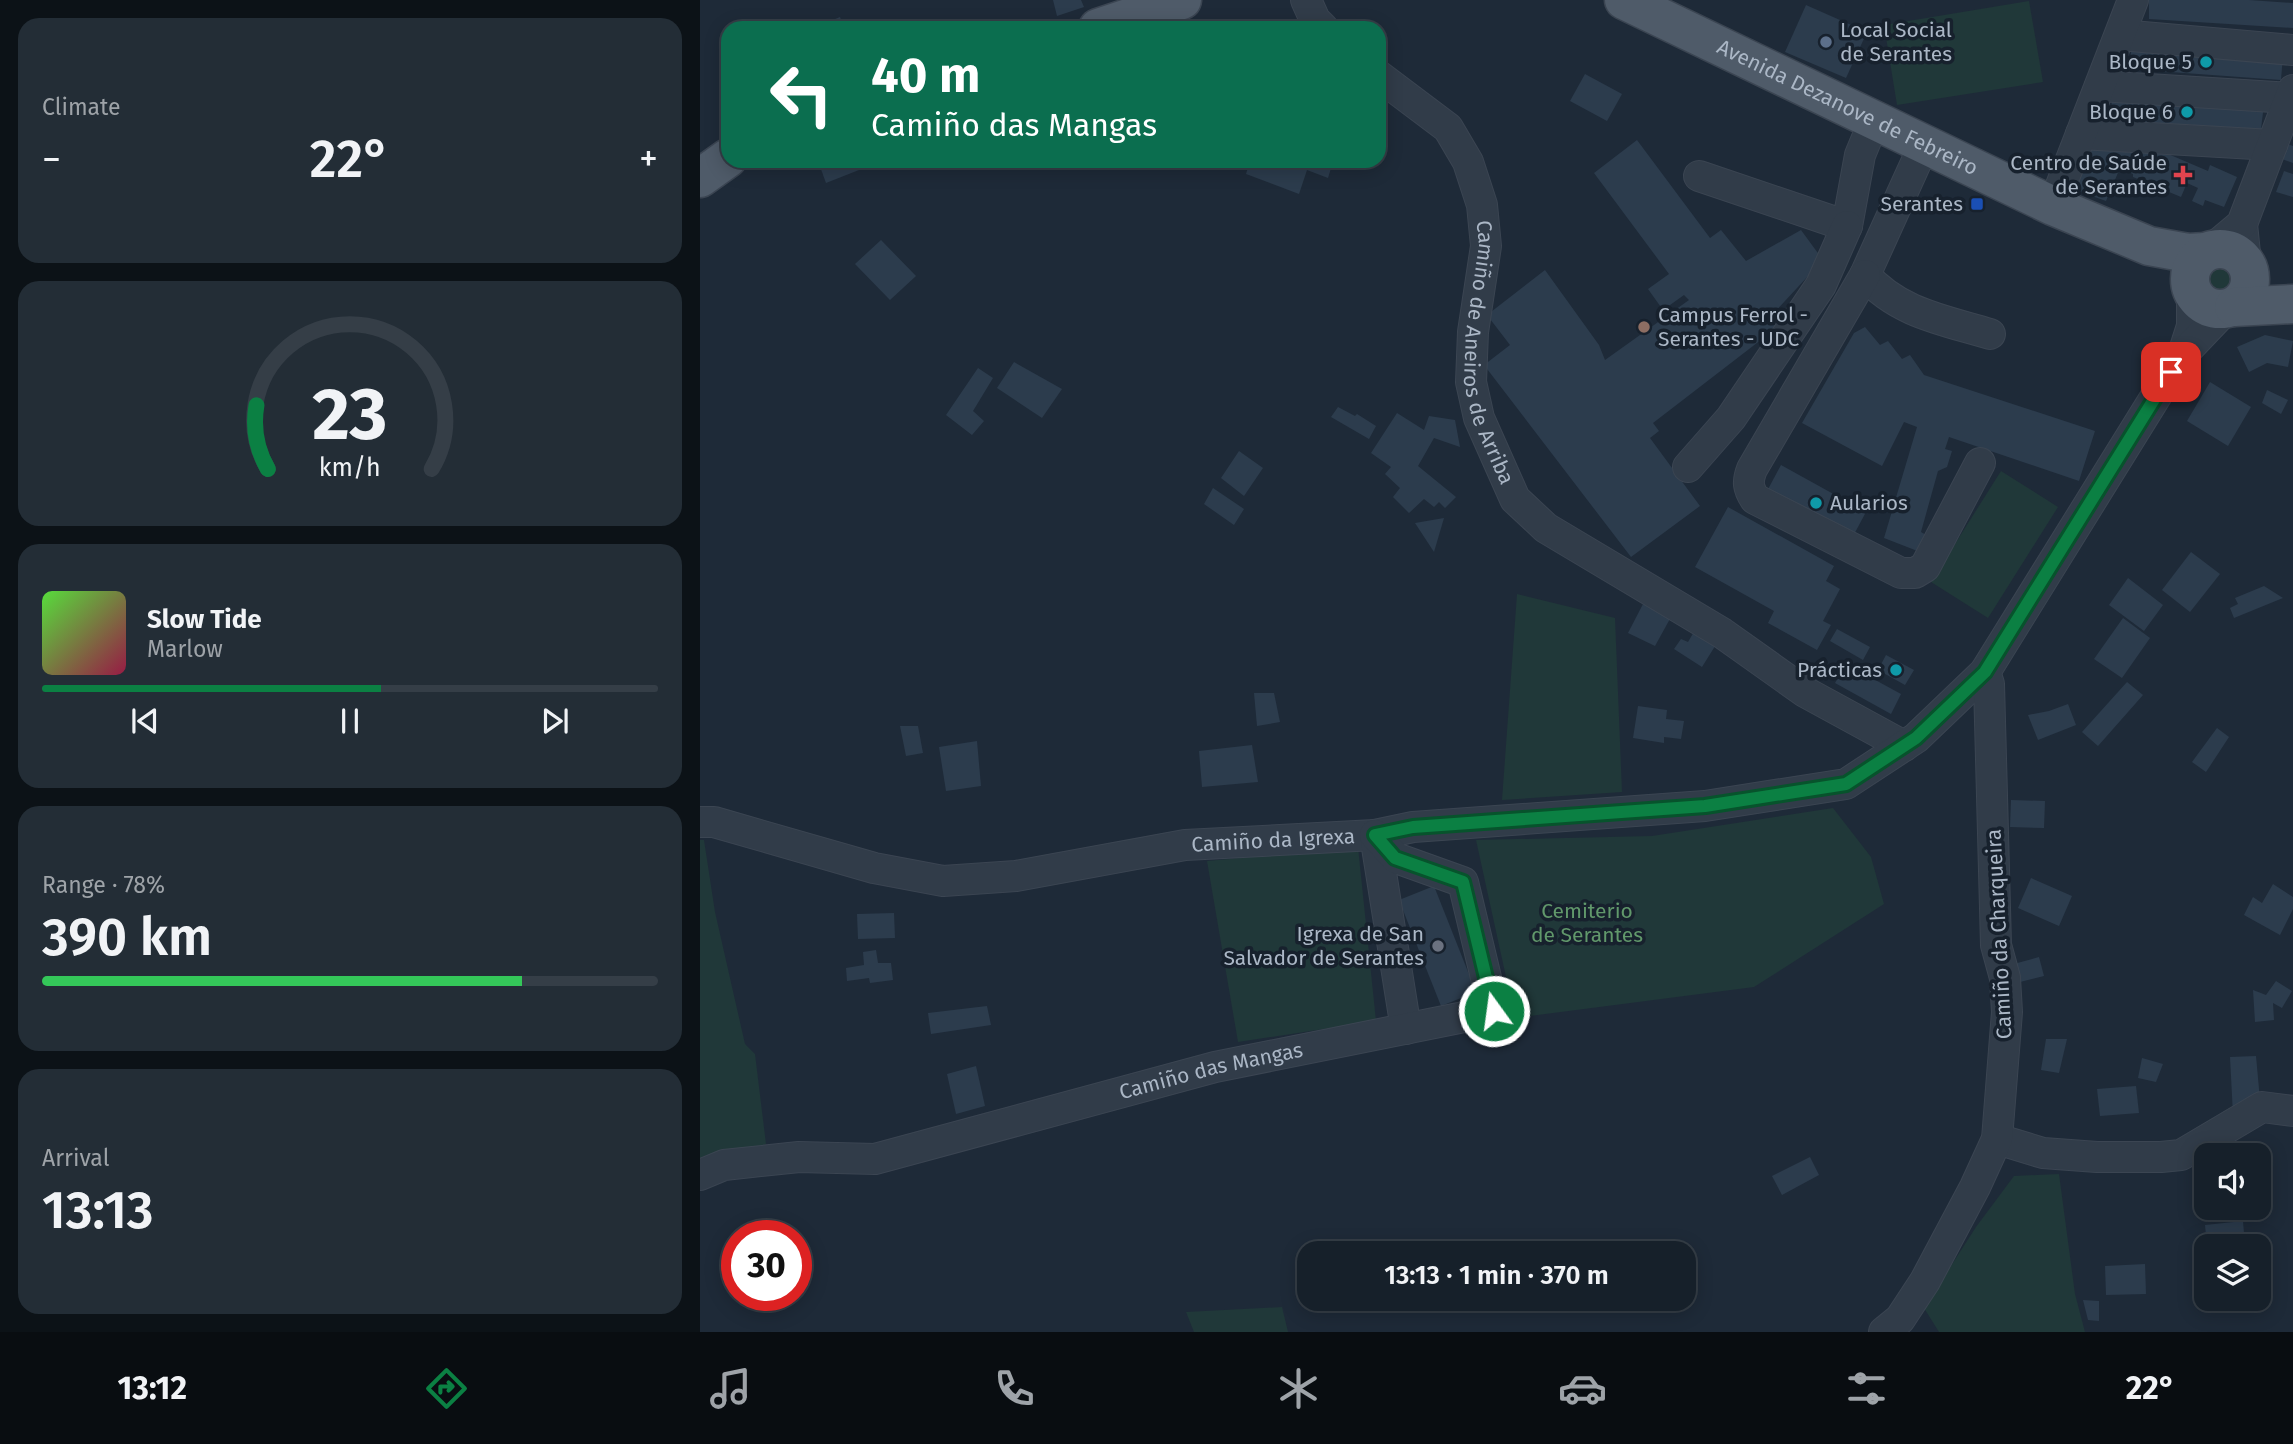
<!DOCTYPE html>
<meta charset="utf-8">
<style>
body{margin:0;font-family:"Fira Sans",sans-serif;background:#232d36;color:#f1f3f6;height:100vh;display:flex;flex-direction:column;font-size:26px;white-space:nowrap}
*{box-sizing:border-box;margin:0}
p{font-size:23px;color:#9ea3a8}
.icon{flex:none;width:38px;height:38px;fill:none;stroke:currentColor;stroke-width:2;stroke-linecap:round;stroke-linejoin:round}
.map{position:relative;flex:1;overflow:hidden}
.drawer{display:flex;flex-direction:column;gap:18px;padding:18px;background:#0c1217;width:700px}
.drawer>*{flex:none}
.top-card{position:absolute;left:21px;top:21px;width:665px;height:147px;border-radius:21px;box-shadow:0 4px 18px #0003,0 0 0 2px #353e47;background:#0b6e4f;color:#fff;overflow:hidden}
.fabs{position:absolute;left:1494px;top:1143px;display:grid;gap:14px}
.fabs a{display:grid;place-items:center;width:77px;height:77px;border-radius:14px;background:#16202a;box-shadow:0 4px 18px #0003,0 0 0 2px #353e47;font-size:35px}
.speed{position:absolute;left:21px;top:1220px;display:flex;gap:14px;font-size:35px;font-weight:700;text-align:center}
.speed>*{display:grid;place-content:center;width:91px;height:91px;border-radius:50%;background:#16202a;box-shadow:0 4px 18px #0003,0 0 0 2px #353e47;line-height:1}
.speed .limit{border:10px solid #d22;background:#fff;color:#111}
.pin{position:absolute;display:grid;place-items:center;width:60px;height:60px;color:#fff;margin:-30px;border-radius:14px;box-shadow:0 4px 10px #0006}
.me{position:absolute;width:77px;margin:-38px;rotate:346deg;stroke-linejoin:round;filter:drop-shadow(0 0 5px #0008)}
.turn{display:flex;align-items:center;gap:24px;height:147px;padding:0 35px;font-size:32px}
.turn .icon{width:91px;height:91px;stroke-width:2.5}
.turn b{display:block;font-size:49px;line-height:60px}
.big{font-size:52px;font-weight:600;line-height:1.1}
.drawer .widget{flex:1;display:flex;flex-direction:column;justify-content:center;gap:10px;min-width:0;padding:0 24px;border-radius:21px;background:#232d36}
.drawer .dial{align-items:center;gap:0}
.dial svg{height:182px;overflow:visible;fill:none;stroke:#353e47;stroke-width:7;stroke-linecap:round;text-anchor:middle}
.dial text{fill:#f1f3f6;stroke:none}
.song{display:flex;align-items:center;gap:21px}
.cover{width:84px;height:84px;border-radius:10px;background:linear-gradient(135deg,hsl(110 70% 55%),hsl(340 70% 35%))}
.played{height:7px;border-radius:4px;background:linear-gradient(90deg,#0b8043 55%,#353e47 55%)}
.keys{display:flex;justify-content:space-around;direction:ltr}
.heat{display:flex;justify-content:space-between;align-items:center;font-size:38px;direction:ltr}
.charge{height:10px;border-radius:5px;background:linear-gradient(90deg,#34c759 78%,#353e47 0)}
.trip{position:absolute;left:597px;top:1241px;width:399px;height:70px;border-radius:21px;background:#16202a;box-shadow:0 4px 18px #0003,0 0 0 2px #353e47;font-weight:600;line-height:70px;text-align:center}
.menu{display:flex;height:112px;justify-content:space-around;align-items:center;background:#090d11;color:#9ea3a8}
.menu .icon{width:49px;height:49px}
.menu .on{color:#0b8043}
.menu b{font-size:32px;color:#f1f3f6}
main{display:flex;flex:1;min-height:0}
.map>svg:first-child{display:block}
</style>
<main>
<section class="drawer">
<div class="widget"><p>Climate</p>
<div class="heat"><a>−</a><b class="big">22°</b><a>+</a></div>
</div>
<div class="widget dial"><svg viewBox="0 0 100 80">
<path d="M14 69A42 42 0 1 1 86 69"/>
<path d="M14 69A42 42 0 0 1 9 41" stroke="#0b8043"/>
<text x="50" y="56" font-size="32" font-weight="700">23</text>
<text x="50" y="72" font-size="11">km/h</text>
</svg></div>
<div class="widget">
<div class="song"><i class="cover"></i><div><b>Slow Tide</b><p>Marlow</p></div></div>
<div class="played"></div>
<div class="keys"><svg class="icon" aria-label="previous" viewBox="0 0 24 24"><path d="M18 5L8 12l10 7zM5 5v14"/></svg><svg class="icon" aria-label="pause" viewBox="0 0 24 24"><path d="M8 5v14M16 5v14"/></svg><svg class="icon" aria-label="next" viewBox="0 0 24 24"><path d="M6 5l10 7-10 7zM19 5v14"/></svg></div>
</div>
<div class="widget"><p>Range · 78%</p><b class="big">390 km</b><div class="charge"></div></div>
<div class="widget"><p>Arrival</p><b class="big">13:13</b></div>
</section>
<div class="map">
<svg width="1593" height="1332" viewBox="0 0 1593 1332">
<rect width="100%" height="100%" fill="#1e2a38"/>
<g fill="#203839">
<path d="M 1329,1 L 1343,82 L 1197,105 L 1184,25 Z"/>
<circle cx="1520" cy="280" r="15"/>
<path d="M 1301,471 L 1358,507 L 1288,618 L 1231,582 Z"/>
<path d="M 817,594 L 915,618 L 922,792 L 802,800 Z"/>
<path d="M 1133,808 L 1171,857 L 1184,904 L 1054,987 L 815,1018 L 776,840 L 952,836 Z"/>
<path d="M 0,840 L 4,840 L 15,912 L 45,1044 L 55,1054 L 66,1144 L 0,1167 Z"/>
<path d="M 658,847 L 676,1021 L 538,1042 L 507,861 Z"/>
<path d="M 1359,1174 L 1375,1294 L 1385,1332 L 1239,1332 L 1224,1308 L 1276,1227 L 1314,1176 Z"/>
<path d="M 582,1307 L 588,1332 L 494,1332 L 486,1312 Z"/>
</g>
<g fill="#2c3c4d">
<path d="M 353,0 L 381,0 L 384,7 L 357,16 Z"/>
<path d="M 1449,0 L 1549,0 L 1593,3 L 1593,28 L 1449,19 Z"/>
<path d="M 1106,5 L 1167,32 L 1146,78 L 1085,52 Z"/>
<path d="M 140,17 L 144,28 L 114,28 Z"/>
<path d="M 1432,45 L 1583,55 L 1581,80 L 1429,69 Z"/>
<path d="M 885,74 L 922,94 L 907,121 L 870,101 Z"/>
<path d="M 1412,95 L 1564,104 L 1561,129 L 1411,120 Z"/>
<path d="M 937,140 L 1010,238 L 1021,230 L 1046,261 L 1101,230 L 1123,260 L 1071,316 L 1079,326 L 953,423 L 959,431 L 950,438 L 1000,506 L 931,557 L 784,365 L 810,345 L 787,315 L 845,270 L 899,345 L 905,360 L 989,300 L 984,295 L 963,310 L 948,289 L 969,274 L 894,173 Z"/>
<path d="M 1390,142 L 1430,153 L 1432,146 L 1447,145 L 1508,171 L 1510,165 L 1537,177 L 1524,207 L 1505,200 L 1503,206 L 1492,201 L 1498,188 L 1487,183 L 1481,197 L 1433,177 L 1433,174 L 1420,168 L 1406,201 L 1372,189 Z"/>
<path d="M 1587,144 L 1593,146 L 1593,163 L 1582,159 Z"/>
<path d="M 118,161 L 156,161 L 159,170 L 126,183 Z"/>
<path d="M 550,161 L 621,161 L 632,165 L 628,178 L 607,170 L 599,194 L 546,174 Z"/>
<path d="M 1584,171 L 1593,174 L 1593,197 L 1576,192 Z"/>
<path d="M 181,240 L 216,276 L 190,300 L 155,264 Z"/>
<path d="M 1165,327 L 1180,345 L 1188,341 L 1202,359 L 1210,355 L 1224,375 L 1395,431 L 1379,481 L 1249,437 L 1245,449 L 1252,451 L 1247,467 L 1238,471 L 1221,532 L 1226,535 L 1220,552 L 1184,538 L 1217,427 L 1204,422 L 1182,466 L 1102,423 L 1154,333 Z"/>
<path d="M 1565,335 L 1593,341 L 1588,367 L 1567,363 L 1549,372 L 1537,347 Z"/>
<path d="M 314,362 L 362,389 L 342,418 L 297,388 Z"/>
<path d="M 278,368 L 293,378 L 273,411 L 284,421 L 272,435 L 246,415 Z"/>
<path d="M 1510,382 L 1551,407 L 1528,446 L 1487,421 Z"/>
<path d="M 1567,390 L 1588,400 L 1581,414 L 1562,403 Z"/>
<path d="M 638,407 L 655,416 L 657,414 L 676,426 L 669,439 L 631,417 Z"/>
<path d="M 697,413 L 724,430 L 729,416 L 755,420 L 760,447 L 734,438 L 718,466 L 756,497 L 745,508 L 739,502 L 734,507 L 724,499 L 709,513 L 693,497 L 700,488 L 685,474 L 691,467 L 671,453 Z"/>
<path d="M 539,451 L 563,468 L 544,496 L 521,478 Z"/>
<path d="M 1081,465 L 1166,512 L 1151,540 L 1066,493 Z"/>
<path d="M 513,488 L 544,509 L 534,525 L 504,504 Z"/>
<path d="M 1028,507 L 1134,566 L 1126,581 L 1140,589 L 1123,621 L 1131,625 L 1117,650 L 1068,623 L 1074,611 L 995,567 Z"/>
<path d="M 744,518 L 734,552 L 715,523 Z"/>
<path d="M 1491,552 L 1520,574 L 1490,612 L 1462,590 Z"/>
<path d="M 1428,578 L 1463,605 L 1444,631 L 1409,605 Z"/>
<path d="M 1564,586 L 1583,598 L 1534,618 L 1530,608 L 1538,604 L 1535,598 Z"/>
<path d="M 943,604 L 971,617 L 955,646 L 928,633 Z"/>
<path d="M 1423,618 L 1450,638 L 1422,678 L 1394,659 Z"/>
<path d="M 1137,629 L 1170,647 L 1163,660 L 1130,641 Z"/>
<path d="M 995,630 L 1017,643 L 1002,667 L 974,649 L 981,639 L 988,642 Z"/>
<path d="M 1186,655 L 1214,670 L 1205,685 L 1178,670 Z"/>
<path d="M 1146,664 L 1201,694 L 1191,714 L 1135,683 Z"/>
<path d="M 1427,682 L 1443,695 L 1398,746 L 1382,732 Z"/>
<path d="M 554,693 L 574,693 L 580,722 L 557,726 Z"/>
<path d="M 1368,704 L 1376,725 L 1338,740 L 1328,715 L 1349,711 Z"/>
<path d="M 938,706 L 967,710 L 966,719 L 984,721 L 981,739 L 964,737 L 964,743 L 933,738 Z"/>
<path d="M 200,726 L 218,726 L 223,753 L 206,756 Z"/>
<path d="M 1517,728 L 1529,737 L 1506,772 L 1492,762 Z"/>
<path d="M 277,741 L 281,786 L 246,791 L 239,747 Z"/>
<path d="M 552,745 L 558,782 L 502,787 L 499,751 Z"/>
<path d="M 1311,800 L 1345,801 L 1344,828 L 1310,827 Z"/>
<path d="M 1331,878 L 1372,896 L 1359,926 L 1318,908 Z"/>
<path d="M 1573,884 L 1593,897 L 1593,909 L 1580,935 L 1544,915 L 1553,897 L 1562,903 Z"/>
<path d="M 734,886 L 776,992 L 741,1006 L 699,900 Z"/>
<path d="M 194,913 L 195,938 L 158,939 L 157,914 Z"/>
<path d="M 176,950 L 178,963 L 191,963 L 193,980 L 170,983 L 169,978 L 147,981 L 146,968 L 164,965 L 163,952 Z"/>
<path d="M 1339,957 L 1344,976 L 1316,983 L 1310,965 Z"/>
<path d="M 1576,981 L 1592,991 L 1582,1008 L 1573,1003 L 1574,1020 L 1555,1022 L 1553,990 L 1566,995 Z"/>
<path d="M 287,1006 L 291,1025 L 231,1034 L 228,1013 Z"/>
<path d="M 1346,1039 L 1367,1039 L 1359,1073 L 1341,1070 Z"/>
<path d="M 1556,1056 L 1560,1100 L 1533,1115 L 1530,1057 Z"/>
<path d="M 1442,1058 L 1463,1064 L 1456,1082 L 1438,1078 Z"/>
<path d="M 276,1066 L 285,1106 L 256,1114 L 247,1074 Z"/>
<path d="M 1436,1086 L 1439,1113 L 1400,1116 L 1397,1089 Z"/>
<path d="M 1110,1157 L 1119,1175 L 1082,1195 L 1072,1176 Z"/>
<path d="M 1543,1221 L 1545,1246 L 1507,1246 L 1505,1225 Z"/>
<path d="M 1445,1264 L 1446,1294 L 1406,1295 L 1405,1266 Z"/>
<path d="M 1383,1300 L 1399,1301 L 1399,1321 L 1388,1320 Z"/>
</g>
<g fill="none" stroke-linecap="round" stroke-linejoin="round">
<g stroke="#3b4552" stroke-width="32">
<g id="minor">
<path d="M 606,0 L 615,20 L 623,28"/>
<path d="M 1420,35 L 1593,50"/>
<path id="s1" d="M 679,76 L 748,128 L 768,162 L 782,205 L 786,246 L 773,332 L 771,382 L 779,418 L 815,499 L 846,528 L 1022,633 L 1105,692 L 1204,746"/>
<path d="M 1400,86 L 1590,98"/>
<path d="M 1381,134 L 1572,145"/>
<path d="M 1224,145 L 1165,275 C 1198,313 1244,320 1290,334"/>
<path d="M 999,176 L 1147,226 L 1160,155 L 1174,121"/>
<path d="M 1353,206 L 1433,0"/>
<path d="M 1542,224 L 1546,263"/>
<path d="M 1511,250 L 1542,224 L 1593,90"/>
<path d="M 1165,275 L 1052,469 C 1047,482 1048,488 1055,499 L 1201,573 L 1215,573 L 1225,567 L 1280,463"/>
<path d="M 1484,351 L 1492,326 L 1492,291"/>
<path d="M 988,467 L 1031,418 L 1121,285 L 1147,226"/>
<path id="s2" d="M 0,822 L 14,822 L 174,868 L 243,881 L 316,876 L 485,845 L 675,835 L 713,827 L 1005,806 L 1146,784 L 1216,738 L 1285,672 L 1471,372 L 1483,354 L 1525,310"/>
<path d="M 675,835 L 706,1029"/>
<path d="M 1297,1139 L 1343,1153 L 1397,1157 L 1461,1157 L 1481,1155 L 1562,1107 L 1593,1111"/>
<path id="s3" d="M 0,1175 L 24,1165 L 99,1157 L 175,1159 L 515,1067 L 794,1011 L 763,882 L 696,858 L 675,835"/>
<path d="M 1184,1332 L 1200,1319 L 1225,1281 L 1275,1187 L 1297,1139 L 1307,1012 L 1305,978 L 1296,945 L 1289,684 L 1285,672"/>
</g>
</g>
<g stroke="#3b4552" stroke-width="41">
<g id="major">
<path id="s4" d="M 924,0 L 1353,206 L 1449,246 L 1488,253 L 1506,252"/>
<path d="M 398,28 L 482,0"/>
<path d="M 0,178 L 28,158"/>
<circle cx="1520" cy="279" r="30"/>
<path d="M 1534,307 L 1593,304"/>
</g>
</g>
<use href="#minor" stroke="#313c49" stroke-width="30"/>
<use href="#major" stroke="#4f5b69" stroke-width="38"/>
</g>
<g fill="none" stroke-linecap="round" stroke-linejoin="round">
<g stroke="#07532c" stroke-width="18">
<path id="route" d="M 794,1011 L 763,882 L 695,858 L 675,835 L 713,827 L 1005,806 L 1146,784 L 1216,738 L 1285,672 L 1471,372"/>
</g>
<use href="#route" stroke="#0b8043" stroke-width="12"/>
</g>
<circle fill="#5c6f8a" stroke="#17212d" stroke-width="2.5" cx="1126" cy="42" r="7"/>
<g fill="#0f9aa8" stroke="#17212d" stroke-width="2.5">
<circle cx="1506" cy="62" r="7"/>
<circle cx="1487" cy="112" r="7"/>
<circle cx="1116" cy="503" r="7"/>
<circle cx="1196" cy="670" r="7"/>
</g>
<path fill="#e0444e" stroke="#17212d" stroke-width="2.5" d="M1479.5 164.5h7v7h7v7h-7v7h-7v-7h-7v-7h7z"/>
<rect fill="#1a4fb4" stroke="#17212d" stroke-width="2.5" x="1270" y="197" width="14" height="14" rx="3.5"/>
<circle fill="#8d6e63" stroke="#17212d" stroke-width="2.5" cx="944" cy="327" r="7"/>
<circle fill="#6b7280" stroke="#17212d" stroke-width="2.5" cx="738" cy="946" r="7"/>
<g text-anchor="middle" stroke-width="7" stroke-linejoin="round" paint-order="stroke">
<g font-size="21" fill="#abb7c6" stroke="#17212d" text-anchor="end">
<text x="1140" y="37" text-anchor="start">Local Social<tspan x="1140" dy="24">de Serantes</tspan></text>
<text x="1492" y="69">Bloque 5</text>
<text x="1473" y="119">Bloque 6</text>
<text x="1467" y="170">Centro de Saúde<tspan x="1467" dy="24">de Serantes</tspan></text>
<text x="1263" y="211">Serantes</text>
<text x="958" y="322" text-anchor="start">Campus Ferrol -<tspan x="958" dy="24">Serantes - UDC</tspan></text>
<text x="1130" y="510" text-anchor="start">Aularios</text>
<text x="1182" y="677">Prácticas</text>
<text x="724" y="941">Igrexa de San<tspan x="724" dy="24">Salvador de Serantes</tspan></text>
</g>
<g font-size="21" fill="#abb7c6" stroke="#17212d">
<text dy="7" stroke="none"><textPath href="#s4" startOffset="248">Avenida Dezanove de Febreiro</textPath></text>
<text dy="7" stroke="none"><textPath href="#s1" startOffset="322">Camiño de Aneiros de Arriba</textPath></text>
<text dy="7" stroke="none"><textPath href="#s2" startOffset="584">Camiño da Igrexa</textPath></text>
<text transform="translate(1299 934) rotate(-93)" y="7">Camiño da Charqueira</text>
<text dy="7" stroke="none"><textPath href="#s3" startOffset="525">Camiño das Mangas</textPath></text>
</g>
<g font-size="21" fill="#61986b" stroke="#17212d">
<text x="887" y="918">Cemiterio<tspan x="887" dy="24">de Serantes</tspan></text>
</g>
</g>
</svg>
<div class="fabs">
<a><svg class="icon" aria-label="sound" viewBox="0 0 24 24"><path d="M4 9h4l5-4v14l-5-4H4zM17 9q2 3 0 6"/></svg></a>
<a><svg class="icon" aria-label="layers" viewBox="0 0 24 24"><path d="M12 4l9 5-9 5-9-5zM3 14l9 5 9-5"/></svg></a>
</div>
<div class="speed"><div class="limit">30</div></div>
<div class="pin" style="left:1471px;top:372px;background:#d93025"><svg class="icon" aria-label="arrive" viewBox="0 0 24 24"><path d="M6 21V4h12l-3 4 3 4H6"/></svg></div>
<svg class="me" style="left:794px;top:1011px" viewBox="-20 -20 40 40"><circle r="17" fill="#0b8043" stroke="#fff" stroke-width="3"/><path d="M0-11L8 9 0 5-8 9z" fill="#fff"/></svg>
<div class="trip">13:13 · 1 min · 370 m</div>
<div class="top-card">
<div class="turn"><svg class="icon" aria-label="left" viewBox="0 0 24 24"><path d="M17 20v-9H6M10 6l-5 5 5 5"/></svg><div><b>40 m</b>Camiño das Mangas</div></div>
</div>
</div>
</main>
<nav class="menu">
<b>13:12</b>
<svg class="icon on" aria-label="directions" viewBox="0 0 24 24"><path d="M12 3l9 9-9 9-9-9zM9 14v-3h6M13 9l2 2-2 2"/></svg>
<svg class="icon" aria-label="music" viewBox="0 0 24 24"><path d="M9 18V5l10-2v13"/><circle cx="6" cy="18" r="3"/><circle cx="16" cy="16" r="3"/></svg>
<svg class="icon" aria-label="phone" viewBox="0 0 24 24"><path d="M5 4h4l2 5-3 2q2 4 5 5l2-3 5 2v4C11 20 4 13 5 4z"/></svg>
<svg class="icon" aria-label="climate" viewBox="0 0 24 24"><path d="M12 3v18M4 7l16 10M4 17L20 7"/></svg>
<svg class="icon" aria-label="car" viewBox="0 0 24 24"><path d="M5 17H2v-5l4-1 3-4h7l3 4 3 1v5h-3M9 17h6M6 11h13"/><circle cx="7" cy="17" r="2"/><circle cx="17" cy="17" r="2"/></svg>
<svg class="icon" aria-label="filters" viewBox="0 0 24 24"><path d="M4 7h16M4 17h16"/><circle cx="9" cy="7" r="2"/><circle cx="15" cy="17" r="2"/></svg>
<b>22°</b>
</nav>
